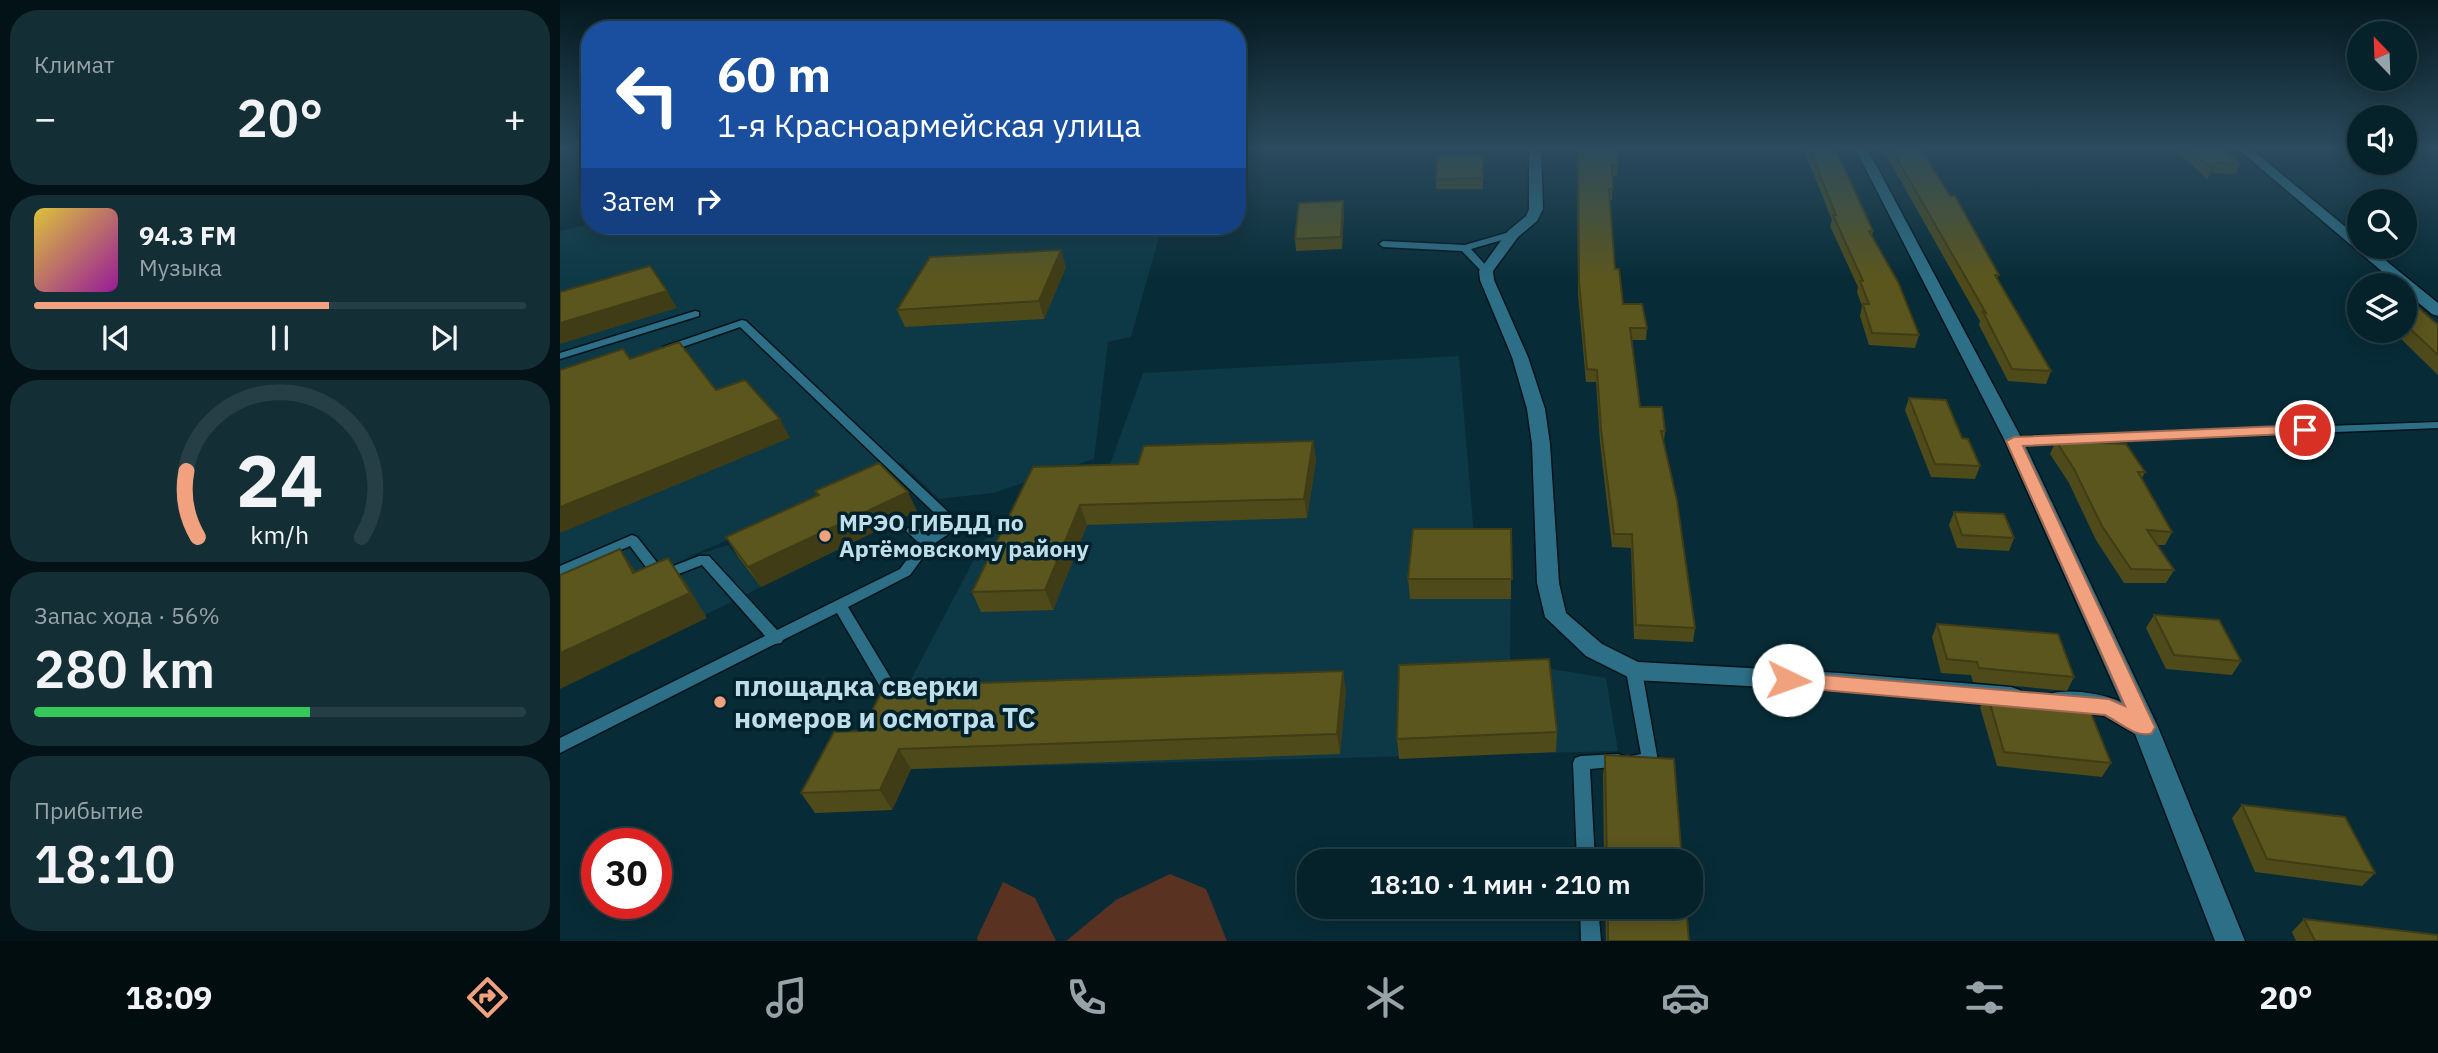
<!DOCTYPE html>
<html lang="ru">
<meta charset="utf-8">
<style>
body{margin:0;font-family:"IBM Plex Sans",sans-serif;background:#132e35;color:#f1f3f6;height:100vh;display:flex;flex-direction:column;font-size:26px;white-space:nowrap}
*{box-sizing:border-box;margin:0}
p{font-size:23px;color:#97a3a8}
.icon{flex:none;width:38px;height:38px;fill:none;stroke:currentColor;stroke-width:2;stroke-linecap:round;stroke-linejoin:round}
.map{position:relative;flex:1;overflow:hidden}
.side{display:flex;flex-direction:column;gap:10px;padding:10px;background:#031217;width:560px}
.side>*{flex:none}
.guide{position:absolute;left:21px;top:21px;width:665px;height:214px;border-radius:28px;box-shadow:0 4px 18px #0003,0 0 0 2px #263e46;background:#1a4fa0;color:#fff;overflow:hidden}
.needle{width:46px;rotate:337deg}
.fabs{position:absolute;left:1787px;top:21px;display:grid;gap:14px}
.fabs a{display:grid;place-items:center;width:70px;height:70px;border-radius:50%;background:#052129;box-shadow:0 4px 18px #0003,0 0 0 2px #263e46;font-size:35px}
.speed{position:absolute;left:21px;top:828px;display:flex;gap:14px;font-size:35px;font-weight:700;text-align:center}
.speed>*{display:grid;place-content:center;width:91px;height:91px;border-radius:50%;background:#052129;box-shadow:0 4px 18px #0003,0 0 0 2px #263e46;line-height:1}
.speed .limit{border:10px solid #d22;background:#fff;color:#111}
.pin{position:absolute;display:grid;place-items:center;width:60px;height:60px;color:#fff;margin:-30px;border:4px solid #fff;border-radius:50%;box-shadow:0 2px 7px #0007}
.me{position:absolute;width:77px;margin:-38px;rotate:93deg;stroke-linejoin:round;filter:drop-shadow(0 0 5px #0008)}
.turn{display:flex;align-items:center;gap:24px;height:147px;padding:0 21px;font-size:32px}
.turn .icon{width:91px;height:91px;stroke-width:2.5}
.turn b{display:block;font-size:49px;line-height:60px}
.then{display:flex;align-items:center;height:66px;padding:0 21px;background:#0003;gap:14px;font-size:26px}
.big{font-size:52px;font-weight:600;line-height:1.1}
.side .widget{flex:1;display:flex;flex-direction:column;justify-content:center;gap:10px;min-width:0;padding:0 24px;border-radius:28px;background:#132e35}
.side .dial{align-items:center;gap:0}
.dial svg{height:182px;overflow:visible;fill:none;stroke:#263e46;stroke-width:7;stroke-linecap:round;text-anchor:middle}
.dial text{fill:#f1f3f6;stroke:none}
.song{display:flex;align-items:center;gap:21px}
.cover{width:84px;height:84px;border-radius:10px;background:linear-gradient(135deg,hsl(50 70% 55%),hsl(300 70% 35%))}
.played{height:7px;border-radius:4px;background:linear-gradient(90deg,#f2a17e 60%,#263e46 60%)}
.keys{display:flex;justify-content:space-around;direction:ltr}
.heat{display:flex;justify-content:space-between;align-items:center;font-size:38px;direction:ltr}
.charge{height:10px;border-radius:5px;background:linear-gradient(90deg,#34c759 56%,#263e46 0)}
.trip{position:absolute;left:737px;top:849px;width:406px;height:70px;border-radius:28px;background:#052129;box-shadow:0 4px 18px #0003,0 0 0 2px #263e46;font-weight:600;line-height:70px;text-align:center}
.dock{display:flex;height:112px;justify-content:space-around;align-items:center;background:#020d10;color:#97a3a8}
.dock .icon{width:49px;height:49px}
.dock .current{color:#f2a17e}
.dock b{font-size:32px;color:#f1f3f6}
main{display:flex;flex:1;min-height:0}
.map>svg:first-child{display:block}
</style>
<main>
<section class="side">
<div class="widget"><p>Климат</p>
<div class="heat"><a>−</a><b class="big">20°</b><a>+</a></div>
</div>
<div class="widget">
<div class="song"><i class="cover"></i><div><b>94.3 FM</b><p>Музыка</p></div></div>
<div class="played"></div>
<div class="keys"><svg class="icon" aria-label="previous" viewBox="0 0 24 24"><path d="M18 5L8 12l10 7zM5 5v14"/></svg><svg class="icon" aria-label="pause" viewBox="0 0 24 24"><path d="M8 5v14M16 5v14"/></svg><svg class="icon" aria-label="next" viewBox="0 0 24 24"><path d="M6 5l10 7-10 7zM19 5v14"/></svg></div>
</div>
<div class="widget dial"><svg viewBox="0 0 100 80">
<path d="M14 69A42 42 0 1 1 86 69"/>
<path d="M14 69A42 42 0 0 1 9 40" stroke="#f2a17e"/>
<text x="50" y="56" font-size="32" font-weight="700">24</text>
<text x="50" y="72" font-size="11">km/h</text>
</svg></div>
<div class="widget"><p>Запас хода · 56%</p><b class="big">280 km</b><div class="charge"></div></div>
<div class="widget"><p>Прибытие</p><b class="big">18:10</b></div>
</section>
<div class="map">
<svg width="1878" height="941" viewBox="0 0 1878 941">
<rect width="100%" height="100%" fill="#072c37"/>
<g fill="#0d3845">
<path d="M 30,224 L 30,226 L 602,226 L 571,337 L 548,342 L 534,459 L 433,493 L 379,499 L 341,463 L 122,560 L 168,545 L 201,587 L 0,687 L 0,231 Z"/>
<path d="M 899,356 L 915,548 L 951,549 L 950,662 L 1046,678 L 1058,751 L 351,769 L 332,810 L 255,813 L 347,687 L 430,529 L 460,528 L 543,484 L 583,373 Z"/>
</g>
<g fill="#593222">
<path d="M 610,874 L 646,889 L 667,941 L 506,941 L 556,900 Z"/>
<path d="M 443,882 L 475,898 L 496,941 L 418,941 L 417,938 Z"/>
</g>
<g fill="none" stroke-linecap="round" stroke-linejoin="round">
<g stroke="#01131a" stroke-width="3">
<g id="service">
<path d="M 953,231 L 957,234 L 956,236 L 911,249 L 931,271 L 926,274 L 923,273 L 902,251 L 823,247 L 819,244 L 823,241 L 905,245 Z"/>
<path d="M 135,311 L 139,312 L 139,316 L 0,359 L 0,353 Z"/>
<path d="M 182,320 L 186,321 L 402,525 L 372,545 L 350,575 L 288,607 L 332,680 L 351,683 L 354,687 L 351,691 L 346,693 L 322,690 L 277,613 L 223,640 L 221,643 L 215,644 L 0,753 L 0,738 L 205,636 L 142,565 L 100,581 L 95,579 L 70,546 L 0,576 L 0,566 L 72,535 L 77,537 L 103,570 L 139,556 L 149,556 L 217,630 L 340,569 L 359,543 L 346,531 L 348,528 L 358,528 L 368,536 L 386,524 L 180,327 L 111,351 L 103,351 L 102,349 L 103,347 Z"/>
<path d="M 1878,422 L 1878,428 L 1454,445 L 1448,441 L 1454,437 Z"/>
<path d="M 1074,665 L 1079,667 L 1082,671 L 1098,761 L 1096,766 C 1088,769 1079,769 1071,766 L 1069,761 L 1071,756 L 1081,754 L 1066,671 L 1069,667 Z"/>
<path d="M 1058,754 L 1064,756 L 1066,761 L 1064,766 L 1030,769 L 1035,861 L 1017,861 L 1013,763 L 1015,758 L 1021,756 Z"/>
<path d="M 1020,906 L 1038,906 L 1041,941 L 1021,941 Z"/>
</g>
</g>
<g stroke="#01131a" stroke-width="3">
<g id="minor">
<path d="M 969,148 L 981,148 L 983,209 L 977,221 L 958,237 L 933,271 L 934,280 L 968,357 L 985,409 L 990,444 L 999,583 L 1006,613 L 1042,644 L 1078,662 L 1280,673 L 1451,687 L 1460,690 L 1463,697 L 1460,704 L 1451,707 L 1280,691 L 1074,680 L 1026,656 L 985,617 L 977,583 L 972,444 L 967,409 L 952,357 L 920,280 L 919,271 L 948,231 L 966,216 L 969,209 Z"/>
<path d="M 1295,148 L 1307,148 L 1463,441 L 1598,727 L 1685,941 L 1655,941 L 1575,734 L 1544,716 L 1490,708 L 1487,701 L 1490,694 C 1509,688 1544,694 1561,702 L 1445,441 Z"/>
<path d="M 1677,148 L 1690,148 L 1799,238 L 1799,247 L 1809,247 L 1878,303 L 1878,316 L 1872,314 L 1844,291 L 1844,285 L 1838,285 Z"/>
</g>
</g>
<use href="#service" fill="#2d6f86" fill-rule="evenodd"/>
<use href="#minor" fill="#2d6f86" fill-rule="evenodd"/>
</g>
<g fill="#4e4a1a">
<path d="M 1017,148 L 1056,148 L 1058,165 L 1057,176 L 1052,176 L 1052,200 L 1050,200 L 1055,269 L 1063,304 L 1087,328 L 1086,340 L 1072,340 L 1080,407 L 1105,431 L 1104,441 L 1135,628 L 1133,642 L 1074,639 L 1071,548 L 1052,547 L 1040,442 L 1036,382 L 1026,382 L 1018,294 Z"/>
<path d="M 1243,148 L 1275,148 L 1313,231 L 1312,236 L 1359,335 L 1355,348 L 1309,345 L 1300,316 L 1302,306 L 1297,292 L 1298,287 L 1270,226 L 1272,220 Z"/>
<path d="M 1322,148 L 1360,148 L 1439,275 L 1437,278 L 1491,371 L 1486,384 L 1448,381 L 1419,325 L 1420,321 Z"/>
<path d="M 1613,148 L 1662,148 L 1680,164 L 1676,174 L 1652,173 L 1647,179 Z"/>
<path d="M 923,156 L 923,189 L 876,189 L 876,179 Z"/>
<path d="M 783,201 L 784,212 L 782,249 L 736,251 L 735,239 Z"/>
<path d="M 506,267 L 484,319 L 345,327 L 337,310 Z"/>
<path d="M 1844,303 L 1878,325 L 1878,375 L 1833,331 L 1844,331 Z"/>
<path d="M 1349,398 L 1402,438 L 1420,466 L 1415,479 L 1371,477 L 1345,410 Z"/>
<path d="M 753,441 L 756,460 L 747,518 L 527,525 L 493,610 L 421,612 L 412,592 L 473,467 L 578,464 Z"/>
<path d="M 1496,441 L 1585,472 L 1582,478 L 1612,532 L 1605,545 L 1597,545 L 1614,570 L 1606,583 L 1564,583 L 1536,540 L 1509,483 L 1490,454 Z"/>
<path d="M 255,491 L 357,511 L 201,587 L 178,557 L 166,537 L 258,495 Z"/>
<path d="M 1394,512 L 1454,538 L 1449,551 L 1397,548 L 1389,525 Z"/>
<path d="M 951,529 L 951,599 L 850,599 L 848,579 Z"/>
<path d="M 1594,615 L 1681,661 L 1672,675 L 1606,669 L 1586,628 Z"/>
<path d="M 1377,624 L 1514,677 L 1507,691 L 1413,682 L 1411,675 L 1381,673 L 1372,637 Z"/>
<path d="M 786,691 L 780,754 L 351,769 L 332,810 L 255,813 L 241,793 L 301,731 Z"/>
<path d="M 1427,693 L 1551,763 L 1542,777 L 1437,766 L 1420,707 Z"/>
<path d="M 997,732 L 996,752 L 839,759 L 837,739 Z"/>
<path d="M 1045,755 L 1122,861 L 1044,861 L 1043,775 Z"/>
<path d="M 1682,805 L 1815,873 L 1802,886 L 1695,872 L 1672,818 Z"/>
<path d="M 1045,906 L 1126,906 L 1129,941 L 1046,941 Z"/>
<path d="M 1744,919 L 1878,941 L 1736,941 L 1732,932 Z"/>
</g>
<g fill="#403c15">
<path d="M 1657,163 L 1652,173 L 1647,179 L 1651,168 Z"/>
<path d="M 783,201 L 784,212 L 782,249 L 781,237 Z"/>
<path d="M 501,250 L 506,267 L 484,319 L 479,301 Z"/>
<path d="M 107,291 L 117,308 L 0,344 L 0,323 Z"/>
<path d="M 220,419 L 230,438 L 0,533 L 0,507 Z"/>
<path d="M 753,441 L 756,460 L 747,518 L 744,499 Z"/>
<path d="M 348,492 L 357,511 L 201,587 L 188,567 Z"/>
<path d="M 520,505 L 527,525 L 493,610 L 485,590 Z"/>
<path d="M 60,549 L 78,575 L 73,573 Z"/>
<path d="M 108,558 L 126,583 L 147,618 L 0,689 L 0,653 Z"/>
<path d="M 783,671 L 786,691 L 780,754 L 777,734 Z"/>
<path d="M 339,749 L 351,769 L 332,810 L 320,790 Z"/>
</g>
<g fill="#5b561e" stroke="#403c15" stroke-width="2">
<path d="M 1018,148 L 1056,148 L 1058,165 L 1052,165 L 1053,189 L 1049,189 L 1055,269 L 1059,269 L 1063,304 L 1082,304 L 1087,328 L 1070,328 L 1080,407 L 1102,407 L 1105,431 L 1101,431 L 1117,501 L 1135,628 L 1076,625 L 1072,534 L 1054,534 L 1041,429 L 1037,370 L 1027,369 L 1019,282 Z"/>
<path d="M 1249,148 L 1275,148 L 1313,231 L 1309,231 L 1338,282 L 1359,335 L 1312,333 L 1303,304 L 1309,304 L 1300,281 L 1303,281 L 1273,215 L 1276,215 Z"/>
<path d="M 1331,148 L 1360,148 L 1390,196 L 1395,196 L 1439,275 L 1435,275 L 1491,371 L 1452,369 L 1423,312 L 1426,313 Z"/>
<path d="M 1629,148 L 1662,148 L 1680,164 L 1657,163 L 1651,168 Z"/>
<path d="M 877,156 L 923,156 L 923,178 L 876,179 Z"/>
<path d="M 783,201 L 781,237 L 735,239 L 739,203 Z"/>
<path d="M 501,250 L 479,301 L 337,310 L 370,257 Z"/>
<path d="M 90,266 L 107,291 L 0,323 L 0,292 Z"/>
<path d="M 1849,299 L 1878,325 L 1878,355 L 1844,323 L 1844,303 Z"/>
<path d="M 119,342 L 156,390 L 185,380 L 220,419 L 0,507 L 0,370 L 63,349 L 70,359 Z"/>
<path d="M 1349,398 L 1386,400 L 1402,438 L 1408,439 L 1420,466 L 1375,464 Z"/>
<path d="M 753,441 L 744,499 L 520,505 L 485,590 L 412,592 L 473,467 L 578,464 L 584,446 Z"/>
<path d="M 1496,441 L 1566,444 L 1585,472 L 1578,472 L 1612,532 L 1587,530 L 1614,570 L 1571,569 L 1542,526 L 1514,469 Z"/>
<path d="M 319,463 L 348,492 L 188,567 L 166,537 L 259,495 L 255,491 Z"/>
<path d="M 1394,512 L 1444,514 L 1454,538 L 1402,535 Z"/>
<path d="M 853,529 L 951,529 L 952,579 L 848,579 Z"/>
<path d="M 60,549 L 73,573 L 108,558 L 130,593 L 0,653 L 0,575 Z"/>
<path d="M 1594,615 L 1659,620 L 1681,661 L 1614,655 Z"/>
<path d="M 1377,624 L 1498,634 L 1514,677 L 1419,668 L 1417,662 L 1387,659 Z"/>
<path d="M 989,659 L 997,732 L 837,739 L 839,665 Z"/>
<path d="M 783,671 L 777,734 L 339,749 L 320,790 L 241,793 L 274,732 L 301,731 L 325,686 Z"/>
<path d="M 1427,693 L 1524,702 L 1528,711 L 1530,711 L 1551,763 L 1444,752 Z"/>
<path d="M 1045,755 L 1114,759 L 1122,861 L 1047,861 Z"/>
<path d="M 1682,805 L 1785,817 L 1815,873 L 1707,859 Z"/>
<path d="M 1048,906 L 1126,906 L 1129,941 L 1048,941 Z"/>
<path d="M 1744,919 L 1878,935 L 1878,941 L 1755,941 Z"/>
</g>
<linearGradient id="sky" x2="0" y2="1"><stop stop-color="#04181e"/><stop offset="0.53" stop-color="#2b4b5e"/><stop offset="1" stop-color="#2b4b5e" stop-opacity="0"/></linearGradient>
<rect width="1878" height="279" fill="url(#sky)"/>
<path fill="#f2a17e" stroke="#9d6952" stroke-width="2" d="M 1745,425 L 1753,430 L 1751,433 L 1463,446 L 1595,727 L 1592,733 C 1577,739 1559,722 1545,715 L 1228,687 L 1221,685 L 1218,680 L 1221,674 L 1228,672 L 1549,699 L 1565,706 L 1446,441 L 1454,437 Z"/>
<g fill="#f2a17e" stroke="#00222d" stroke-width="2.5">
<circle cx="265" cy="536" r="7"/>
<circle cx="160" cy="702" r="7"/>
</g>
<g text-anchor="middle" stroke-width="7" stroke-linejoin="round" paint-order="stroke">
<g font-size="23" font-weight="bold" fill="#bedeeb" stroke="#00222d" text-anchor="start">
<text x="279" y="531">МРЭО ГИБДД по<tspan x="279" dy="26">Артёмовскому району</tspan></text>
</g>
<g font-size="28" font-weight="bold" fill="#bedeeb" stroke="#00222d" text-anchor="start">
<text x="174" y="696">площадка сверки<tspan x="174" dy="32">номеров и осмотра ТС</tspan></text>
</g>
</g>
</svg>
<div class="fabs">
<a><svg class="needle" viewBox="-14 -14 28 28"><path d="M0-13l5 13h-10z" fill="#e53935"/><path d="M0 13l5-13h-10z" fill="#97a3a8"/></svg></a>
<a><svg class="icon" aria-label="sound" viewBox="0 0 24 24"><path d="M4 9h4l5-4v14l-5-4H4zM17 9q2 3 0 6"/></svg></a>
<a><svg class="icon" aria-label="search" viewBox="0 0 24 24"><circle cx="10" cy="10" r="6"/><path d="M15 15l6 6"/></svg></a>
<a><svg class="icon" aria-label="layers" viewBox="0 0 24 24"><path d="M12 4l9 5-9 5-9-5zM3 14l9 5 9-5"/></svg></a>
</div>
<div class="speed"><div class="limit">30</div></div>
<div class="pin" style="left:1745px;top:430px;background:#d93025"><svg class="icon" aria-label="arrive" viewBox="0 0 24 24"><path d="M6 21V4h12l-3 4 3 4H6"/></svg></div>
<svg class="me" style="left:1228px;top:680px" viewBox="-20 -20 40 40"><circle r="19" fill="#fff"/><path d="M0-13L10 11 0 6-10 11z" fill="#f2a17e"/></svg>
<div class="trip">18:10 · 1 мин · 210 m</div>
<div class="guide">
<div class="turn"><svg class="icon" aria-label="left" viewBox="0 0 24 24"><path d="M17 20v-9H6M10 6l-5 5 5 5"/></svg><div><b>60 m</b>1-я Красноармейская улица</div></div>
<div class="then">Затем<svg class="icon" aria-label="right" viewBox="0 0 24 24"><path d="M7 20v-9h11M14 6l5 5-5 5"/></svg></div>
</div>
</div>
</main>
<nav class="dock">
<b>18:09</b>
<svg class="icon current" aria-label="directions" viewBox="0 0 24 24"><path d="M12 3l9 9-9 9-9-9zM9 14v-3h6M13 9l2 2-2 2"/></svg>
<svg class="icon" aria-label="music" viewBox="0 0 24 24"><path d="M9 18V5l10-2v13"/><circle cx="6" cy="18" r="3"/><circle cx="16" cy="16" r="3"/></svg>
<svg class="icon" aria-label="phone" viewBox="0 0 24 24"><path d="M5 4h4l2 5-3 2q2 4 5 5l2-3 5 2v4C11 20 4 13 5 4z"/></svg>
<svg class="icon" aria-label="climate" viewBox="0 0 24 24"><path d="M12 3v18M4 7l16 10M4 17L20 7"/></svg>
<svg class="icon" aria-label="car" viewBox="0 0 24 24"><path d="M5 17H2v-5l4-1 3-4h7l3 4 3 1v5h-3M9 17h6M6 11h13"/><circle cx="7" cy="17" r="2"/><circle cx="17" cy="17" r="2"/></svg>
<svg class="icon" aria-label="filters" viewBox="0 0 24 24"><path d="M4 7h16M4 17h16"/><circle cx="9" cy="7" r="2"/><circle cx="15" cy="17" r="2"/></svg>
<b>20°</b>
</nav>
